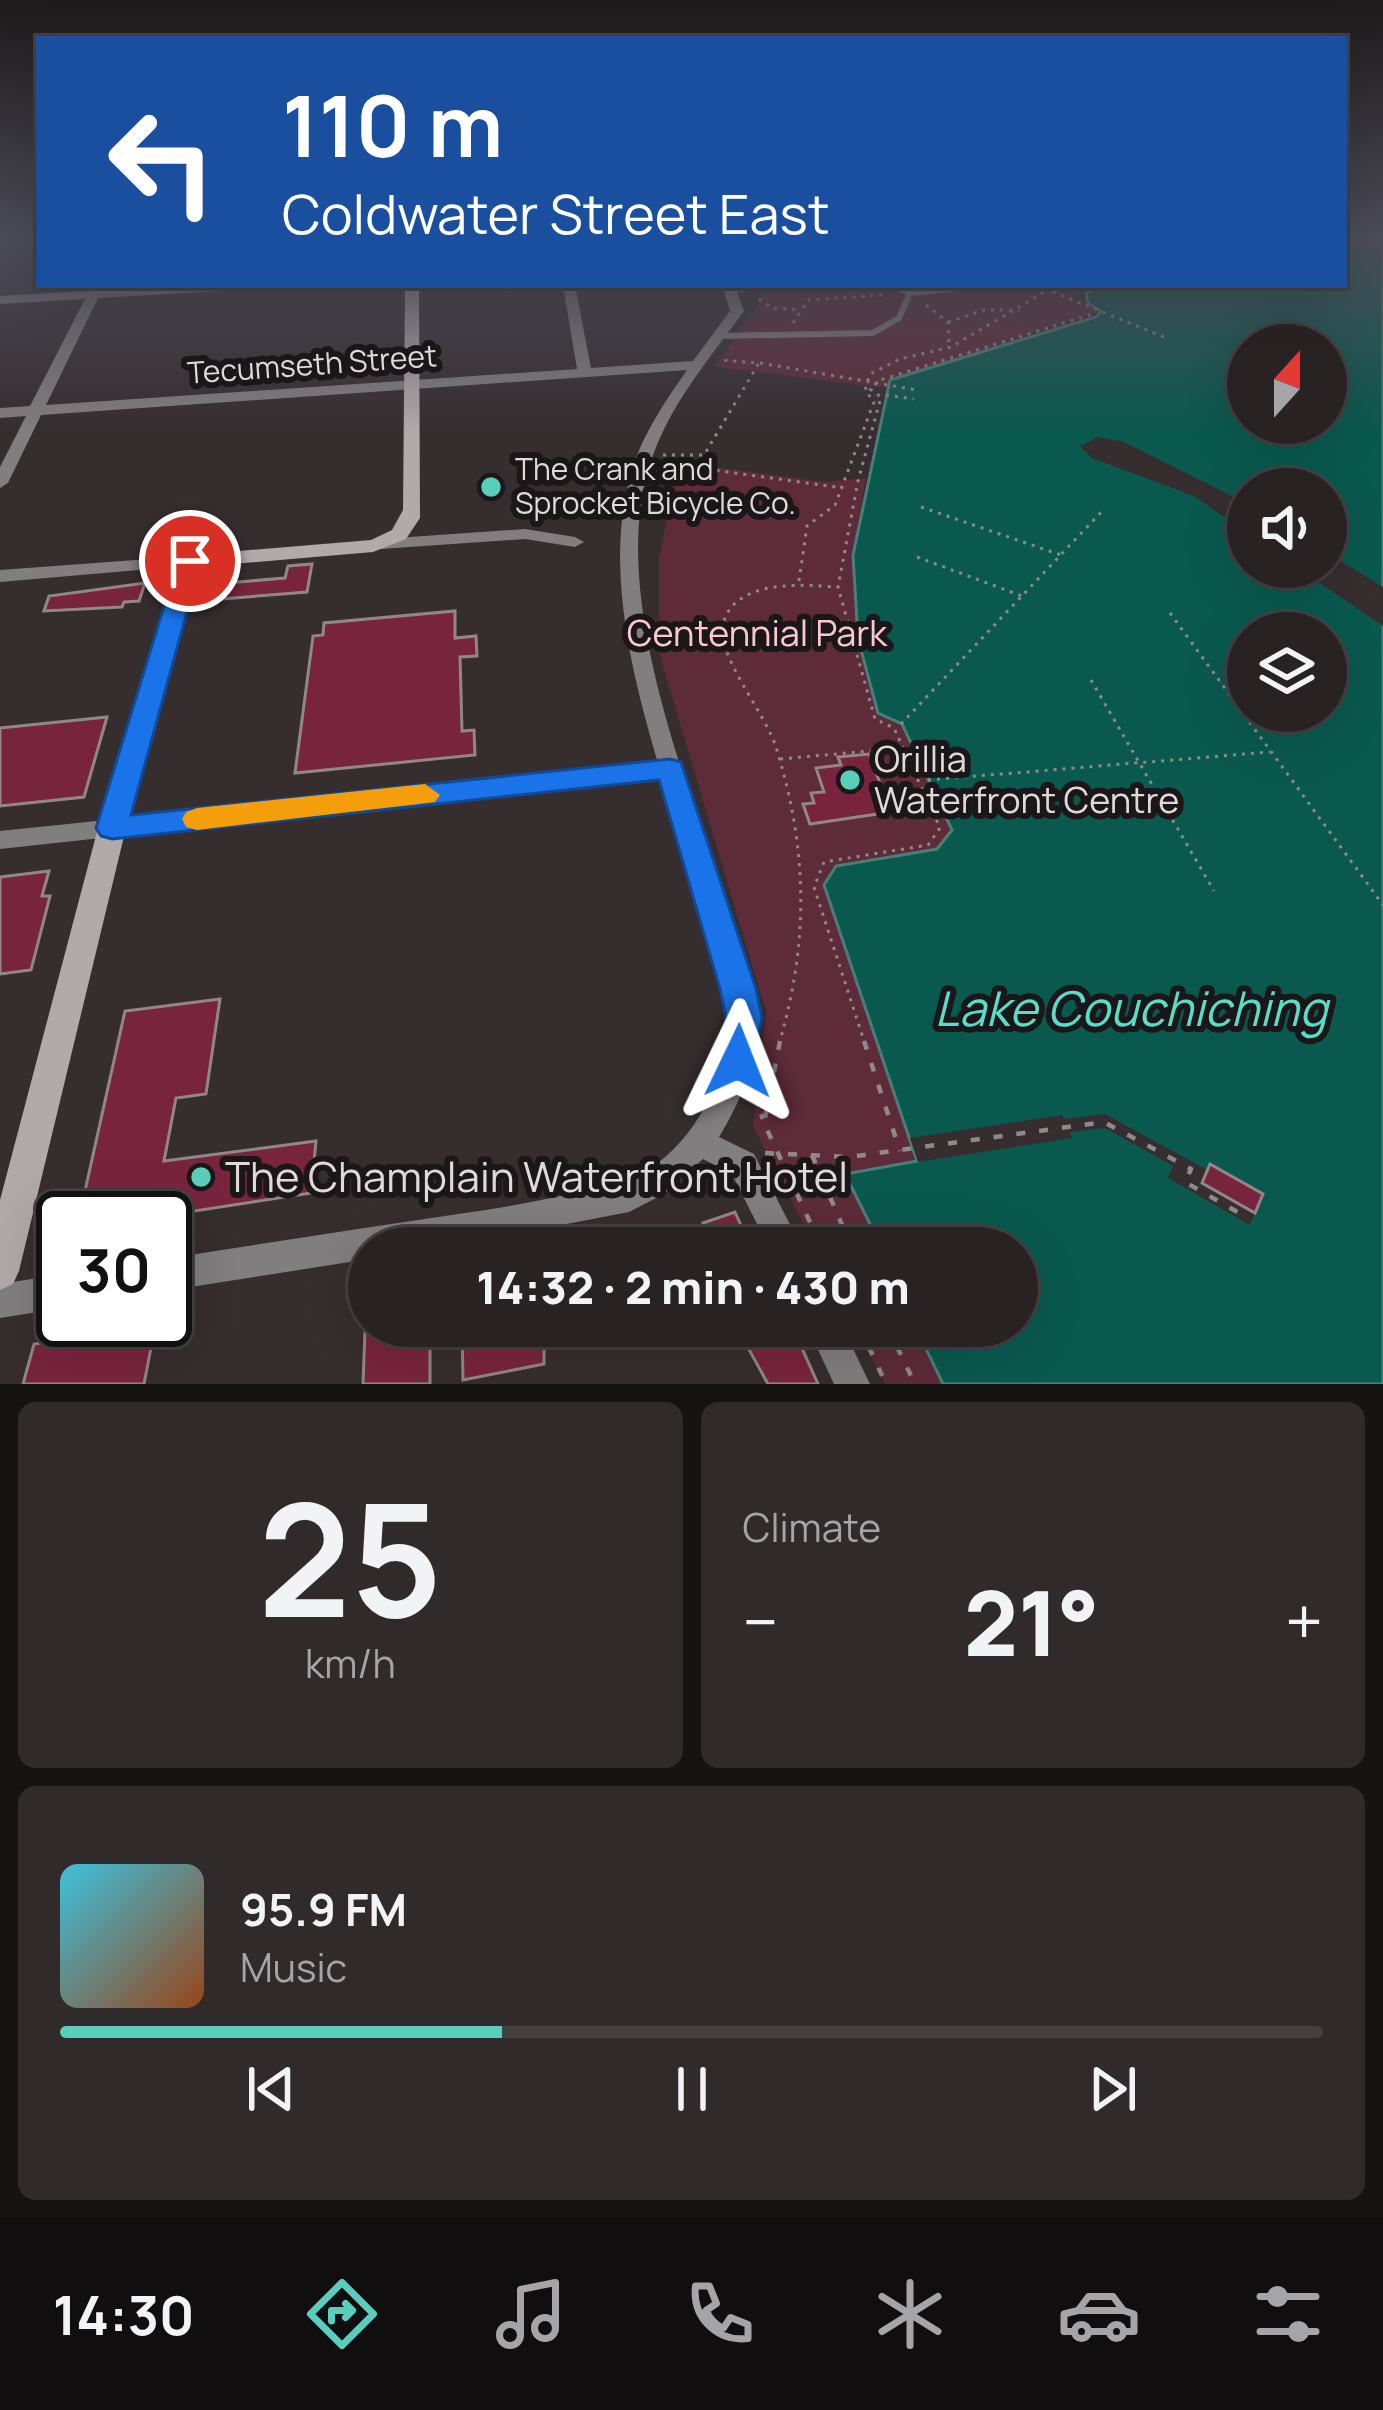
<!DOCTYPE html>
<meta charset="utf-8">
<style>
body{margin:0;font-family:Manrope,sans-serif;background:#302a2b;color:#f1f3f6;height:100vh;display:flex;flex-direction:column;font-size:45px;white-space:nowrap}
*{box-sizing:border-box;margin:0}
p{font-size:39px;color:#a5a4a6}
.icon{flex:none;width:66px;height:66px;fill:none;stroke:currentColor;stroke-width:2;stroke-linecap:round;stroke-linejoin:round}
.map{position:relative;height:1384px;overflow:hidden}
.panel{display:flex;flex-direction:column;gap:18px;padding:18px;background:#161313;flex:1}
.panel>*{flex:none}
.top-card{position:absolute;left:36px;top:36px;width:1311px;height:252px;border-radius:0px;box-shadow:0 12px 48px #0002,0 0 0 3px #443f41;background:#1a4fa0;color:#fff;overflow:hidden}
.needle{width:78px;rotate:21deg}
.tools{position:absolute;left:1227px;top:324px;display:grid;gap:24px}
.tools a{display:grid;place-items:center;width:120px;height:120px;border-radius:50%;background:#282223;box-shadow:0 12px 48px #0002,0 0 0 3px #443f41;font-size:60px}
.speed{position:absolute;left:36px;top:1191px;display:flex;gap:24px;font-size:60px;font-weight:700;text-align:center}
.speed>*{display:grid;place-content:center;width:156px;height:156px;border-radius:50%;background:#282223;box-shadow:0 12px 48px #0002,0 0 0 3px #443f41;line-height:1}
.speed .limit{border:6px solid #111;border-radius:18px;background:#fff;color:#111}
.pin{position:absolute;display:grid;place-items:center;width:102px;height:102px;color:#fff;margin:-51px;border:6px solid #fff;border-radius:50%;box-shadow:0 3px 12px #0007}
.me{position:absolute;width:132px;margin:-66px;rotate:2deg;stroke-linejoin:round;filter:drop-shadow(0 0 9px #0008)}
.turn{display:flex;align-items:center;gap:42px;height:252px;padding:0 48px;font-size:54px}
.turn .icon{width:156px;height:156px;stroke-width:2.5}
.turn b{display:block;font-size:84px;line-height:102px}
.big{font-size:90px;font-weight:800;line-height:1.1}
.panel .tile{flex:1;display:flex;flex-direction:column;justify-content:center;gap:18px;min-width:0;padding:0 42px;border-radius:18px;background:#302a2b}
.panel .dial{align-items:center;gap:0}
.dial b{font-size:156px;line-height:1}
.song{display:flex;align-items:center;gap:36px}
.cover{width:144px;height:144px;border-radius:18px;background:linear-gradient(135deg,hsl(190 70% 55%),hsl(20 70% 35%))}
.played{height:12px;border-radius:6px;background:linear-gradient(90deg,#5acebc 35%,#443f41 35%)}
.keys{display:flex;justify-content:space-around;direction:ltr}
.heat{display:flex;justify-content:space-between;align-items:center;font-size:66px;direction:ltr}
.panel .tiles{flex:1;display:grid;gap:18px;grid-template-columns:1fr 1fr}
.tile:last-child{grid-column:span 2}
.trip{position:absolute;left:348px;top:1227px;width:690px;height:120px;border-radius:60px;background:#282223;box-shadow:0 12px 48px #0002,0 0 0 3px #443f41;font-weight:800;line-height:120px;text-align:center}
.tab-bar{display:flex;height:192px;justify-content:space-around;align-items:center;background:#100e0e;color:#a5a4a6}
.tab-bar .icon{width:84px;height:84px}
.tab-bar .current{color:#5acebc}
.tab-bar b{font-size:54px;color:#f1f3f6}
.map>svg:first-child{display:block}
</style>
<div class="map">
<svg width="1383" height="1384" viewBox="0 0 1383 1384">
<rect width="100%" height="100%" fill="#362d2f"/>
<g fill="#5e2b38">
<path d="M 771,285 L 1100,285 L 1072,294 L 1073,298 L 1101,311 L 890,380 L 887,388 L 715,367 Z"/>
<path d="M 678,462 L 825,482 L 866,478 L 853,555 L 858,639 L 952,830 L 937,849 L 836,866 L 824,885 L 918,1162 L 873,1227 L 882,1248 L 816,1248 L 753,1126 L 766,1012 L 659,653 L 659,558 Z"/>
<path d="M 855,1326 L 915,1326 L 943,1384 L 885,1384 Z"/>
</g>
<path fill="#0a594f" stroke="#4a7f79" stroke-width="3" fill-rule="evenodd" d="M 1344,238 L 1383,238 L 1383,1384 L 943,1384 L 915,1326 L 1017,1326 L 1017,1248 L 882,1248 L 845,1174 L 917,1161 L 824,885 L 836,866 L 937,849 L 952,830 L 902,724 L 878,713 L 858,639 L 853,555 L 890,380 L 1096,317 L 1101,311 L 1088,303 L 1086,293 L 1100,285 L 1344,285 ZM 1248,345 L 1326,345 L 1326,423 L 1248,423 ZM 1248,489 L 1326,489 L 1326,567 L 1248,567 ZM 1248,633 L 1326,633 L 1326,711 L 1248,711 Z"/>
<g fill="#362d2f">
<path d="M 1098,437 L 1124,442 L 1248,504 L 1248,534 L 1194,496 L 1092,458 L 1080,446 Z"/>
<path d="M 1326,552 L 1383,587 L 1383,626 L 1296,567 L 1326,567 Z"/>
<path d="M 1105,1114 L 1207,1170 L 1210,1164 L 1263,1194 L 1250,1225 L 1168,1178 L 1173,1166 L 1105,1128 L 1070,1132 L 1072,1138 L 918,1162 L 910,1138 L 1062,1115 L 1064,1119 Z"/>
</g>
<g fill="#79243f" stroke="#918688" stroke-width="3">
<path d="M 312,564 L 307,592 L 221,599 L 226,583 L 285,578 L 288,566 Z"/>
<path d="M 145,583 L 139,601 L 124,602 L 122,607 L 44,611 L 49,596 Z"/>
<path d="M 455,611 L 455,638 L 476,636 L 477,656 L 460,657 L 462,731 L 474,730 L 475,755 L 295,773 L 313,636 L 323,635 L 324,623 Z"/>
<path d="M 107,717 L 84,797 L 0,806 L 0,728 Z"/>
<path d="M 869,754 L 891,812 L 810,824 L 803,804 L 814,803 L 811,793 L 824,792 L 816,768 L 841,765 L 838,757 Z"/>
<path d="M 49,871 L 42,896 L 50,896 L 31,970 L 0,974 L 0,877 Z"/>
<path d="M 220,999 L 206,1094 L 176,1098 L 164,1161 L 316,1141 L 311,1193 L 149,1218 L 79,1218 L 125,1011 Z"/>
<path d="M 1210,1164 L 1263,1194 L 1255,1213 L 1202,1183 Z"/>
<path d="M 735,1212 L 751,1248 L 712,1248 L 703,1223 Z"/>
<path d="M 398,1326 L 430,1326 L 430,1384 L 363,1384 L 365,1331 Z"/>
<path d="M 462,1326 L 510,1326 L 544,1342 L 544,1364 L 463,1380 Z"/>
<path d="M 736,1326 L 792,1326 L 818,1384 L 768,1384 Z"/>
<path d="M 155,1327 L 144,1384 L 23,1384 L 34,1344 Z"/>
</g>
<g fill="none" stroke-linecap="round" stroke-linejoin="round">
<g stroke="#90898b" stroke-width="3" stroke-dasharray="3 6" stroke-linecap="butt">
<path d="M 1036,285 L 1164,337"/>
<path d="M 759,299 L 772,308 L 801,310"/>
<path d="M 926,305 L 948,322 L 949,346"/>
<path d="M 948,322 L 984,310 L 1019,310"/>
<path d="M 793,323 L 808,300 L 884,295"/>
<path d="M 760,363 L 917,390"/>
<path d="M 886,395 L 914,399"/>
<path d="M 663,455 L 704,455 L 759,363 L 719,360"/>
<path d="M 663,463 L 843,488"/>
<path d="M 921,507 L 1061,555"/>
<path d="M 917,557 L 1022,596"/>
<path d="M 799,581 L 807,526 L 835,505 L 874,402 L 865,390 L 870,374 L 900,359 L 951,347 L 1056,285"/>
<path d="M 1170,613 L 1383,905"/>
<path d="M 1091,680 L 1214,891"/>
<path d="M 901,724 L 1105,508"/>
<path d="M 780,759 L 902,748"/>
<path d="M 928,780 L 1270,752"/>
<path d="M 779,1044 C 809,942 808,850 776,747 C 765,713 715,653 723,624 C 734,580 800,584 835,587"/>
<path d="M 865,1044 L 814,887 L 824,862 L 928,845 L 940,828 L 894,728 L 875,719 L 838,587 L 858,481 L 881,397 L 870,389 L 880,380 L 1096,313"/>
</g>
<g stroke="#90898b" stroke-width="4.5" stroke-dasharray="9 14" stroke-linecap="butt">
<path d="M 780,1041 L 764,1123 L 822,1248"/>
<path d="M 864,1041 L 900,1151"/>
<path d="M 752,1093 L 763,1119"/>
<path d="M 765,1153 L 849,1157 L 1104,1122 L 1191,1169 L 1185,1182 L 1246,1217"/>
<path d="M 812,1155 L 852,1248"/>
<path d="M 859,1326 L 886,1384"/>
<path d="M 887,1326 L 915,1384"/>
</g>
<g stroke="#827d7e" stroke-width="6">
<path d="M 892,285 L 910,293 L 987,285"/>
<path d="M 731,291 L 757,285"/>
<path d="M 718,336 L 873,333 L 899,318 L 910,293"/>
</g>
<g fill="#827d7e" fill-rule="evenodd">
<path d="M 92,285 L 104,285 L 102,290 L 260,285 L 254,289 L 98,298 L 46,405 L 577,369 L 563,285 L 575,285 L 591,368 L 693,361 L 730,311 L 722,285 L 734,285 L 744,311 C 707,362 663,412 647,475 C 613,599 684,775 723,894 C 737,933 757,974 758,1017 C 758,1060 741,1101 719,1137 L 754,1154 L 802,1248 L 769,1248 L 732,1174 L 703,1159 L 664,1194 L 629,1212 L 441,1248 L 369,1248 L 369,1259 L 165,1291 L 165,1259 C 265,1243 365,1228 465,1213 C 502,1208 538,1201 574,1193 C 591,1190 611,1188 628,1181 C 698,1150 737,1064 728,990 L 662,777 L 0,849 L 0,831 L 658,763 C 632,675 605,568 630,477 C 640,438 664,403 687,370 L 41,415 L 8,483 L 0,488 L 0,467 L 26,416 L 0,418 L 0,408 L 30,406 L 85,299 L 0,304 L 0,296 L 89,291 Z"/>
<path d="M 525,529 L 575,537 L 584,542 L 575,547 L 525,539 L 381,549 L 372,544 L 381,539 Z"/>
<path d="M 190,556 L 199,561 L 196,565 L 0,582 L 0,570 Z"/>
<path d="M 63,1274 L 63,1308 L 0,1318 L 0,1284 Z"/>
<path d="M 807,1326 L 842,1326 L 870,1384 L 834,1384 Z"/>
</g>
<path fill="#b1a9aa" fill-rule="evenodd" d="M 405,285 L 419,285 L 420,518 L 406,539 L 373,552 L 199,567 L 126,828 L 19,1271 L 13,1284 L 0,1290 L 0,1200 L 98,828 L 180,561 L 190,555 L 371,540 L 392,530 L 403,510 Z"/>
</g>
<linearGradient id="sky" x2="0" y2="1"><stop stop-color="#1e191a"/><stop offset="0.55" stop-color="#4c4c58"/><stop offset="1" stop-color="#4c4c58" stop-opacity="0"/></linearGradient>
<rect width="1383" height="432" fill="url(#sky)"/>
<path fill="#1a73e8" stroke="#114b97" stroke-width="3" d="M 190,554 L 201,561 L 131,815 L 670,759 L 681,762 L 756,989 L 762,1018 L 751,1072 L 738,1077 L 725,1072 L 720,1061 L 726,1018 L 720,989 L 659,780 L 112,839 L 101,836 L 96,828 L 178,561 Z"/>
<path fill="#f59e0b" d="M 425,784 L 440,795 L 435,802 L 197,830 L 186,827 L 182,819 L 186,812 L 197,808 Z"/>
<g fill="#5acebc" stroke="#1b1617" stroke-width="4.5">
<circle cx="491" cy="487" r="12"/>
<circle cx="850" cy="780" r="12"/>
<circle cx="201" cy="1177" r="12"/>
</g>
<g text-anchor="middle" stroke-width="12" stroke-linejoin="round" paint-order="stroke">
<g font-size="30" fill="#dfd9da" stroke="#1b1617">
<text transform="translate(312 365) rotate(-4)" y="10">Tecumseth Street</text>
</g>
<g font-size="30" fill="#dfd9da" stroke="#1b1617" text-anchor="start">
<text x="515" y="480">The Crank and<tspan x="515" dy="34">Sprocket Bicycle Co.</tspan></text>
</g>
<g font-size="36" fill="#fbc7d1" stroke="#1b1617">
<text x="757" y="646">Centennial Park</text>
</g>
<g font-size="36" fill="#dfd9da" stroke="#1b1617" text-anchor="start">
<text x="874" y="772">Orillia<tspan x="874" dy="41">Waterfront Centre</tspan></text>
</g>
<g font-size="42" fill="#dfd9da" stroke="#1b1617" text-anchor="start">
<text x="225" y="1192">The Champlain Waterfront Hotel</text>
</g>
<g font-size="48" font-style="italic" fill="#58ddc9" stroke="#1b1617">
<text x="1131" y="1026">Lake Couchiching</text>
</g>
</g>
</svg>
<div class="tools">
<a><svg class="needle" viewBox="-14 -14 28 28"><path d="M0-13l5 13h-10z" fill="#e53935"/><path d="M0 13l5-13h-10z" fill="#a5a4a6"/></svg></a>
<a><svg class="icon" aria-label="sound" viewBox="0 0 24 24"><path d="M4 9h4l5-4v14l-5-4H4zM17 9q2 3 0 6"/></svg></a>
<a><svg class="icon" aria-label="layers" viewBox="0 0 24 24"><path d="M12 4l9 5-9 5-9-5zM3 14l9 5 9-5"/></svg></a>
</div>
<div class="speed"><div class="limit">30</div></div>
<div class="pin" style="left:190px;top:561px;background:#d93025"><svg class="icon" aria-label="arrive" viewBox="0 0 24 24"><path d="M6 21V4h12l-3 4 3 4H6"/></svg></div>
<svg class="me" style="left:738px;top:1061px" viewBox="-20 -20 40 40"><path d="M0-17L14 15 0 8-14 15z" fill="#1a73e8" stroke="#fff" stroke-width="4"/></svg>
<div class="trip">14:32 · 2 min · 430 m</div>
<div class="top-card">
<div class="turn"><svg class="icon" aria-label="left" viewBox="0 0 24 24"><path d="M17 20v-9H6M10 6l-5 5 5 5"/></svg><div><b>110 m</b>Coldwater Street East</div></div>
</div>
</div>
<section class="panel">
<div class="tiles">
<div class="tile dial"><b>25</b><p>km/h</p></div>
<div class="tile"><p>Climate</p>
<div class="heat"><a>−</a><b class="big">21°</b><a>+</a></div>
</div>
<div class="tile">
<div class="song"><i class="cover"></i><div><b>95.9 FM</b><p>Music</p></div></div>
<div class="played"></div>
<div class="keys"><svg class="icon" aria-label="previous" viewBox="0 0 24 24"><path d="M18 5L8 12l10 7zM5 5v14"/></svg><svg class="icon" aria-label="pause" viewBox="0 0 24 24"><path d="M8 5v14M16 5v14"/></svg><svg class="icon" aria-label="next" viewBox="0 0 24 24"><path d="M6 5l10 7-10 7zM19 5v14"/></svg></div>
</div>
</div>
</section>
<nav class="tab-bar">
<b>14:30</b>
<svg class="icon current" aria-label="directions" viewBox="0 0 24 24"><path d="M12 3l9 9-9 9-9-9zM9 14v-3h6M13 9l2 2-2 2"/></svg>
<svg class="icon" aria-label="music" viewBox="0 0 24 24"><path d="M9 18V5l10-2v13"/><circle cx="6" cy="18" r="3"/><circle cx="16" cy="16" r="3"/></svg>
<svg class="icon" aria-label="phone" viewBox="0 0 24 24"><path d="M5 4h4l2 5-3 2q2 4 5 5l2-3 5 2v4C11 20 4 13 5 4z"/></svg>
<svg class="icon" aria-label="climate" viewBox="0 0 24 24"><path d="M12 3v18M4 7l16 10M4 17L20 7"/></svg>
<svg class="icon" aria-label="car" viewBox="0 0 24 24"><path d="M5 17H2v-5l4-1 3-4h7l3 4 3 1v5h-3M9 17h6M6 11h13"/><circle cx="7" cy="17" r="2"/><circle cx="17" cy="17" r="2"/></svg>
<svg class="icon" aria-label="filters" viewBox="0 0 24 24"><path d="M4 7h16M4 17h16"/><circle cx="9" cy="7" r="2"/><circle cx="15" cy="17" r="2"/></svg>
</nav>
